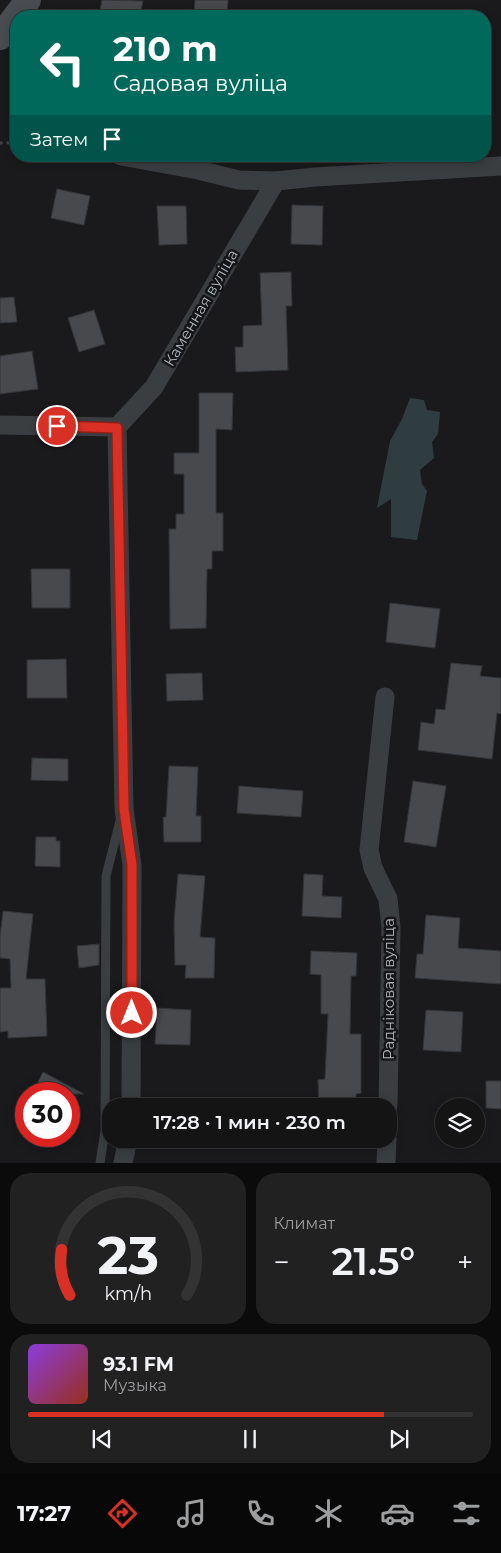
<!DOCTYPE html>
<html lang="ru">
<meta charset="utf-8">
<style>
body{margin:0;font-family:Montserrat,sans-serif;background:#212122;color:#f1f3f6;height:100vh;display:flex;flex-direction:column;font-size:19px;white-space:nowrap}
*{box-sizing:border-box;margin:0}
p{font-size:16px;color:#9d9ea0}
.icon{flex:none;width:28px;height:28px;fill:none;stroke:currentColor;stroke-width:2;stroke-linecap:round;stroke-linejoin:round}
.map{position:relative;height:1163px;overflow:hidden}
.drawer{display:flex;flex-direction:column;gap:10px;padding:10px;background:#0b0b0c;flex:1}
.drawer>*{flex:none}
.top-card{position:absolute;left:10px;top:10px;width:481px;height:152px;border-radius:20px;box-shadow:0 2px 12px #0003,0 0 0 1px #333334;background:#00695c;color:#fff;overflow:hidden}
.buttons{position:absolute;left:435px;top:1098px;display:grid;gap:10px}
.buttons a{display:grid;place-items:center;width:50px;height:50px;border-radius:50%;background:#141415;box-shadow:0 2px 12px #0003,0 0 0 1px #333334;font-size:25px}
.speed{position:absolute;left:15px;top:1082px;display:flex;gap:10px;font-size:25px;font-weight:700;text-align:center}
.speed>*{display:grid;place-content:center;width:65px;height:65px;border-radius:50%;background:#141415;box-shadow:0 2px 12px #0003,0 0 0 1px #333334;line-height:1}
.speed .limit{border:8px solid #d22;background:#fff;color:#111}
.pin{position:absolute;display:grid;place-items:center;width:42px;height:42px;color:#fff;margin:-21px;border:2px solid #fff;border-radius:50%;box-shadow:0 1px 5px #0007}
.me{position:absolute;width:55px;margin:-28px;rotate:0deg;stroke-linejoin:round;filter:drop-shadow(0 0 4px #0008)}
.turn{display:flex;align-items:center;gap:18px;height:105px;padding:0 20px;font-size:22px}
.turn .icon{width:65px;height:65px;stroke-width:2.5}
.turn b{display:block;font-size:35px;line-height:42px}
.then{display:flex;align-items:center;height:48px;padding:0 20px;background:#0003;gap:10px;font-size:19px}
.big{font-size:38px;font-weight:600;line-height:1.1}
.drawer .card{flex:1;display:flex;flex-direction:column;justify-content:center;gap:8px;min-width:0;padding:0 18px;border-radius:20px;background:#212122}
.drawer .dial{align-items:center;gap:0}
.dial svg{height:130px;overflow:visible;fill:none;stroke:#333334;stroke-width:7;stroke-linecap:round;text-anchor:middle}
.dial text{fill:#f1f3f6;stroke:none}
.song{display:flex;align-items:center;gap:15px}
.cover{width:60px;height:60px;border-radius:8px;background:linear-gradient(135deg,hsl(270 70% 55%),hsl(10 70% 35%))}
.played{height:5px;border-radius:2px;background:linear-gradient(90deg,#d93025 80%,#333334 80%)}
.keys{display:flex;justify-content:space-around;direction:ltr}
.heat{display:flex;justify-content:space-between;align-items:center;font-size:28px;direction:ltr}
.drawer .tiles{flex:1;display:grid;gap:10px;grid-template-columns:1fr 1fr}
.card:last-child{grid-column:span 2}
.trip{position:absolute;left:102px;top:1098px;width:295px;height:50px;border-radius:20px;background:#141415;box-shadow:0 2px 12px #0003,0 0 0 1px #333334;font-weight:600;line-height:50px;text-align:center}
.dock{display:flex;height:80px;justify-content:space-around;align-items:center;background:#080808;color:#9d9ea0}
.dock .icon{width:35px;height:35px}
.dock .active{color:#d93025}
.dock b{font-size:22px;color:#f1f3f6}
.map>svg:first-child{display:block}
</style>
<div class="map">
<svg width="501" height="1163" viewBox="0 0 501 1163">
<rect width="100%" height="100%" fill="#1a1a1c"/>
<path fill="#303d40" d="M 410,398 L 424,400 L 427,410 L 440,412 L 438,434 L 432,442 L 434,458 L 420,470 L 422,484 L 427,491 L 417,540 L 391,537 L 391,499 L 377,508 L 390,441 L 402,419 Z"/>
<g fill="#47494c" stroke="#343538">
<path d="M 102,0 L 143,1 L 140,16 L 99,16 Z"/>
<path d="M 195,0 L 228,0 L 227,16 L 194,16 Z"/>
<path d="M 57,189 L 90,196 L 84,225 L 51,218 Z"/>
<path d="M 292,205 L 323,206 L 322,245 L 291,244 Z"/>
<path d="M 157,206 L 186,206 L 187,244 L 159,245 Z"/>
<path d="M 291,272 L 292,306 L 286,306 L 288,370 L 236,372 L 235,347 L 243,347 L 243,326 L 262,325 L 260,273 Z"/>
<path d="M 14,297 L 17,322 L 0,323 L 0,298 Z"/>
<path d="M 94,310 L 105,344 L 79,352 L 68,318 Z"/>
<path d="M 32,351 L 38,389 L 0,394 L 0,356 Z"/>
<path d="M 199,393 L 233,393 L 232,430 L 216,429 L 216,513 L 223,513 L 223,551 L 212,551 L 212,569 L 207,569 L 206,628 L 170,629 L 169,529 L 176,529 L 176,514 L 184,514 L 184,474 L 174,474 L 174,453 L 199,453 Z"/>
<path d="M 31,569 L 70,569 L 70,608 L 32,608 Z"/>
<path d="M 390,603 L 440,609 L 435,648 L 386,642 Z"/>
<path d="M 66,659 L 67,698 L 27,698 L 27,660 Z"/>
<path d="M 451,663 L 482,666 L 480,676 L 501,678 L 501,714 L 497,713 L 492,759 L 418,750 L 421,722 L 434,724 L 436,709 L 445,710 Z"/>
<path d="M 202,673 L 203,700 L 167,701 L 166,674 Z"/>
<path d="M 32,758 L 68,759 L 68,781 L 31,780 Z"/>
<path d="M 169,766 L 198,767 L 196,816 L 201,816 L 201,842 L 164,842 L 163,817 L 166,817 Z"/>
<path d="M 413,781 L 446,786 L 436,847 L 404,842 Z"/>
<path d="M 239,786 L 303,791 L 301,817 L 237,813 Z"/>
<path d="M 36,837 L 56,837 L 56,841 L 60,841 L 60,867 L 35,866 Z"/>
<path d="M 178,874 L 205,876 L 200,937 L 215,938 L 214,978 L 185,978 L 186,965 L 175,965 L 174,922 Z"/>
<path d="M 304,874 L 323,875 L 322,896 L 342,897 L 341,918 L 302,916 Z"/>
<path d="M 3,911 L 33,914 L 26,979 L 45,979 L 47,1036 L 8,1038 L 8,1031 L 0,1032 L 0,988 L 11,988 L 10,959 L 0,958 L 0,936 Z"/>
<path d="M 426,915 L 460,918 L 458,948 L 501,951 L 501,984 L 415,978 L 417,954 L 423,954 Z"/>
<path d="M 99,944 L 99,965 L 79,968 L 77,946 Z"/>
<path d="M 311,951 L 357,953 L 356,976 L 351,976 L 350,1034 L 361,1034 L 361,1093 L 356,1094 L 356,1106 L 319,1106 L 318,1080 L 325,1079 L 328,1014 L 321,1014 L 321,975 L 310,974 Z"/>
<path d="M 157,1008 L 191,1010 L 190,1045 L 155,1044 Z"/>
<path d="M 426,1010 L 463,1012 L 461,1052 L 423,1050 Z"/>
<path d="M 43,1072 L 84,1094 L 32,1094 Z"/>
<path d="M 486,1081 L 501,1081 L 501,1109 L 486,1108 Z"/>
</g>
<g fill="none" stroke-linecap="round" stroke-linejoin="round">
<path stroke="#414548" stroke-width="3" stroke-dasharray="2.5 4" stroke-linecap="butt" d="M 0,143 L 16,143"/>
<path stroke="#3b3e41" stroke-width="9" d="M 100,1163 L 105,1131 L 106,876 L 120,821"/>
<g stroke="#3b3e41" stroke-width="19">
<path d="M 121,156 L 198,170 L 239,180 L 276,181 L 315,177 L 501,166"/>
<path d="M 0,425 L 117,427"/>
<path d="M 117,427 L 124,809 L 132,865 L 131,1106"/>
<path d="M 117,427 L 154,387 L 276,181"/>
<path d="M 385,697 L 369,850 L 373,868 L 388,899 L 391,928 L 388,1106"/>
<path d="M 123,1163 L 128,1139"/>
<path d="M 386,1163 L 387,1139"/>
</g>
<path stroke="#494d51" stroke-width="26" d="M 0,37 L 28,0"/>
</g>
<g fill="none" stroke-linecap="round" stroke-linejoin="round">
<g stroke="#8d1f18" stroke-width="12">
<path id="route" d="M 57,426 L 117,428 L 124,809 L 132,865 L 132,1013"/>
</g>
<use href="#route" stroke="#d93025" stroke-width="9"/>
</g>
<g text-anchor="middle" stroke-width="5" stroke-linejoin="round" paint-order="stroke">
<g font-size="15" fill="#adb5bb" stroke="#151517">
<text transform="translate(201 308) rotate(-60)" y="5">Каменная вуліца</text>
<text transform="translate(389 989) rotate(-90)" y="5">Радніковая вуліца</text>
</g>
</g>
</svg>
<div class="buttons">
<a><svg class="icon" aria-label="layers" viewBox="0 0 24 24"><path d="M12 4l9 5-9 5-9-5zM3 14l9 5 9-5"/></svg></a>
</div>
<div class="speed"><div class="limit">30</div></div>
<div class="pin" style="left:57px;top:426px;background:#d93025"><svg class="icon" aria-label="arrive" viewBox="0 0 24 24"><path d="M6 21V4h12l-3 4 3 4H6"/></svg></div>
<svg class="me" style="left:132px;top:1013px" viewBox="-20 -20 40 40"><circle r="17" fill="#d93025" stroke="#fff" stroke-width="3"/><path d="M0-11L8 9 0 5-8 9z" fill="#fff"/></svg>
<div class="trip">17:28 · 1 мин · 230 m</div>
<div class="top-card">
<div class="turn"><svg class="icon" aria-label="left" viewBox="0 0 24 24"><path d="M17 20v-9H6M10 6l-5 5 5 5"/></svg><div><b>210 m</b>Садовая вуліца</div></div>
<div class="then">Затем<svg class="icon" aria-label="arrive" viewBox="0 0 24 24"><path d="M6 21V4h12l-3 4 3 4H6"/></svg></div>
</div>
</div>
<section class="drawer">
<div class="tiles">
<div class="card dial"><svg viewBox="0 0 100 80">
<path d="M14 69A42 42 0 1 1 86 69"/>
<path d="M14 69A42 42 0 0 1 9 41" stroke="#d93025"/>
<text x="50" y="56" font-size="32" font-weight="700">23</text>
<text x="50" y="72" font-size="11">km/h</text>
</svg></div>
<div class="card"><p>Климат</p>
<div class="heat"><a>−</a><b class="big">21.5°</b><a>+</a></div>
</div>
<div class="card">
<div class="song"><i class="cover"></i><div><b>93.1 FM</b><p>Музыка</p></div></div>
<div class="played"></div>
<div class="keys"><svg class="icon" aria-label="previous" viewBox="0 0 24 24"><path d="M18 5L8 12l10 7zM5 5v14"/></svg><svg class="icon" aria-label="pause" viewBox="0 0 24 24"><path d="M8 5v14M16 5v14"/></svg><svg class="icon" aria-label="next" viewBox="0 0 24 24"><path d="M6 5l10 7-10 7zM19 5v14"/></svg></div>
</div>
</div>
</section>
<nav class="dock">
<b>17:27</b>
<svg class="icon active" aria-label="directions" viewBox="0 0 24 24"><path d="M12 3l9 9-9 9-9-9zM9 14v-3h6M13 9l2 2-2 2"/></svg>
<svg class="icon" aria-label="music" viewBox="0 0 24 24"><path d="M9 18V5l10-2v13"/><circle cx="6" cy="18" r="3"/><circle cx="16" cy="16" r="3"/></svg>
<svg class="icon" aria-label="phone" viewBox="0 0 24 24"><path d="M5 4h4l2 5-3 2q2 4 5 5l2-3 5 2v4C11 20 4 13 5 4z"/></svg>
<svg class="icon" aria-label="climate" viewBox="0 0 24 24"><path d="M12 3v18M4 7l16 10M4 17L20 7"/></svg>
<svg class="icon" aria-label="car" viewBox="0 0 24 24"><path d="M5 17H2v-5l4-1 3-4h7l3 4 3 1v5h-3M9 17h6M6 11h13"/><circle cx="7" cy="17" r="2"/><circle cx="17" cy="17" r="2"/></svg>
<svg class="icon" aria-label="filters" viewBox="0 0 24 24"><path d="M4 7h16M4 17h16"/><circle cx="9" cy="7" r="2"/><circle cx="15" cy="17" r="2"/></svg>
</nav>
